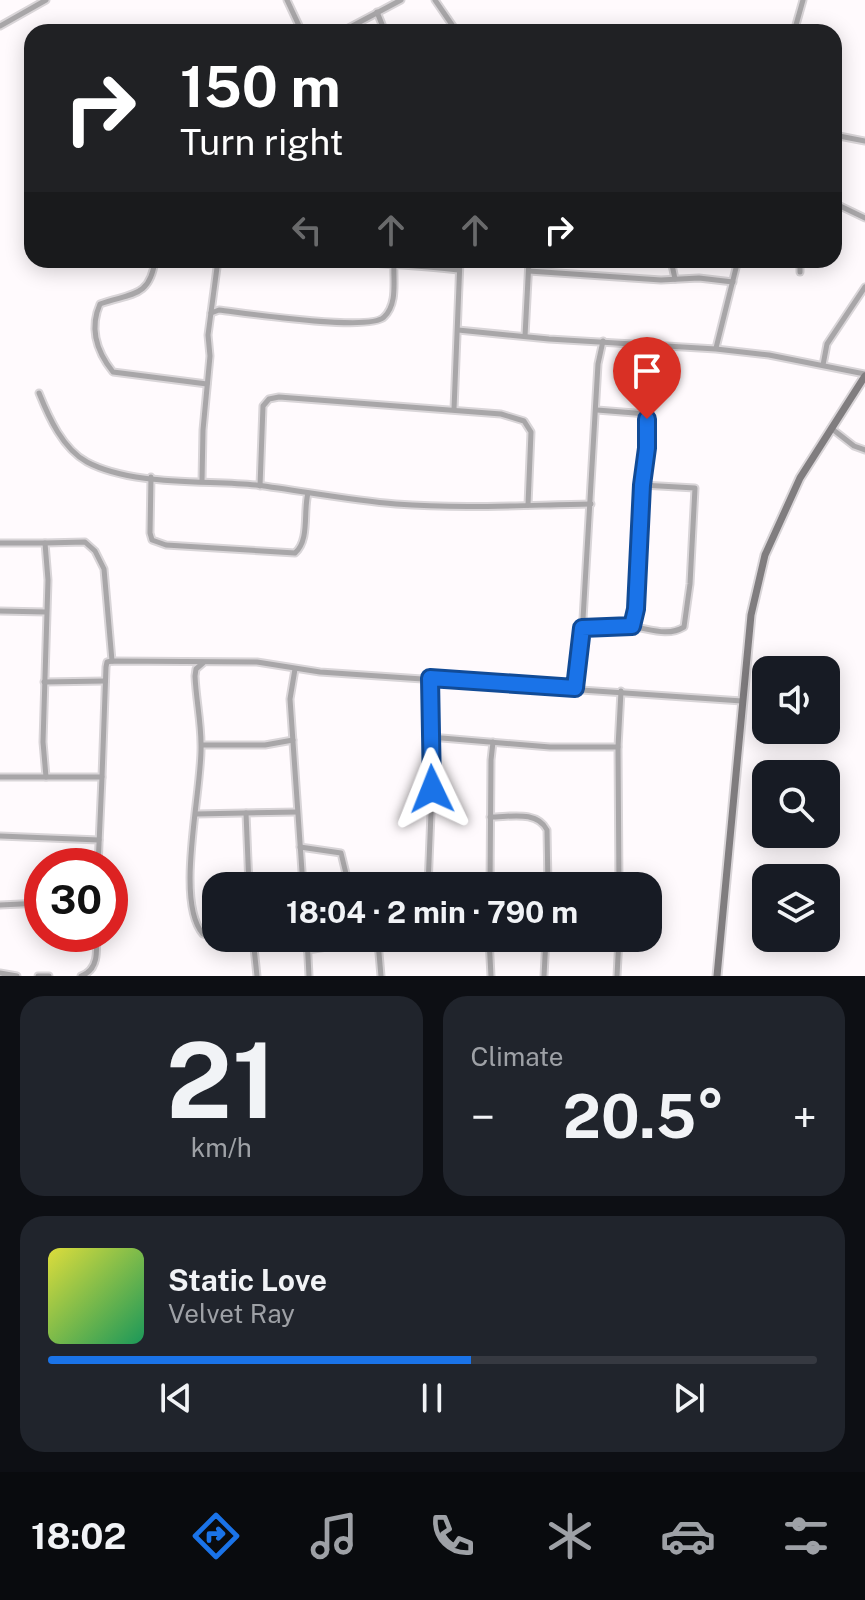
<!DOCTYPE html>
<meta charset="utf-8">
<style>
body{margin:0;font-family:"Public Sans",sans-serif;background:#20242c;color:#f1f3f6;height:100vh;display:flex;flex-direction:column;font-size:30px;white-space:nowrap}
*{box-sizing:border-box;margin:0}
p{font-size:26px;color:#9ea1a6}
.icon{flex:none;width:44px;height:44px;fill:none;stroke:currentColor;stroke-width:2;stroke-linecap:round;stroke-linejoin:round}
.map{position:relative;height:976px;overflow:hidden}
.drawer{display:flex;flex-direction:column;gap:20px;padding:20px;background:#0d0f14;flex:1}
.drawer>*{flex:none}
.hud{position:absolute;left:24px;top:24px;width:818px;height:244px;border-radius:24px;box-shadow:0 4px 20px #0003;background:#202124;color:#fff;overflow:hidden}
.fabs{position:absolute;left:752px;top:656px;display:grid;gap:16px}
.fabs a{display:grid;place-items:center;width:88px;height:88px;border-radius:16px;background:#171b24;box-shadow:0 4px 20px #0003;font-size:40px}
.speed{position:absolute;left:24px;top:848px;display:flex;gap:16px;font-size:40px;font-weight:700;text-align:center}
.speed>*{display:grid;place-content:center;width:104px;height:104px;border-radius:50%;background:#171b24;box-shadow:0 4px 20px #0003;line-height:1}
.speed .limit{border:12px solid #d22;background:#fff;color:#111}
.pin{position:absolute;display:grid;place-items:center;width:68px;height:68px;color:#fff;margin:-82px -34px;border-radius:50% 50% 50% 0;rotate:-45deg;box-shadow:0 0 8px #0007}
.pin .icon{rotate:45deg}
.me{position:absolute;width:88px;margin:-44px;rotate:358deg;stroke-linejoin:round;filter:drop-shadow(0 0 6px #0008)}
.turn{display:flex;align-items:center;gap:28px;height:168px;padding:0 24px;font-size:36px}
.turn .icon{width:104px;height:104px;stroke-width:2.5}
.turn b{display:block;font-size:56px;line-height:68px}
.lanes{display:flex;align-items:center;height:76px;padding:0 24px;background:#0003;justify-content:center;gap:40px;direction:ltr}
.lanes .off{opacity:.35}
.big{font-size:60px;font-weight:700;line-height:1.1}
.drawer .tile{flex:1;display:flex;flex-direction:column;justify-content:center;gap:12px;min-width:0;padding:0 28px;border-radius:24px;background:#20242c}
.drawer .dial{align-items:center;gap:0}
.dial b{font-size:104px;line-height:1}
.song{display:flex;align-items:center;gap:24px}
.cover{width:96px;height:96px;border-radius:12px;background:linear-gradient(135deg,hsl(60 70% 55%),hsl(150 70% 35%))}
.played{height:8px;border-radius:4px;background:linear-gradient(90deg,#1a73e8 55%,#363941 55%)}
.keys{display:flex;justify-content:space-around;direction:ltr}
.heat{display:flex;justify-content:space-between;align-items:center;font-size:44px;direction:ltr}
.drawer .tiles{flex:1;display:grid;gap:20px;grid-template-columns:1fr 1fr}
.tile:last-child{grid-column:span 2}
.trip{position:absolute;left:202px;top:872px;width:460px;height:80px;border-radius:24px;background:#171b24;box-shadow:0 4px 20px #0003;font-weight:700;line-height:80px;text-align:center}
.dock{display:flex;height:128px;justify-content:space-around;align-items:center;background:#090b0e;color:#9ea1a6}
.dock .icon{width:56px;height:56px}
.dock .active{color:#1a73e8}
.dock b{font-size:36px;color:#f1f3f6}
.map>svg:first-child{display:block}
</style>
<div class="map">
<svg width="865" height="976" viewBox="0 0 865 976">
<rect width="100%" height="100%" fill="#fffafd"/>
<g fill="none" stroke-linecap="round" stroke-linejoin="round">
<g stroke="#d9d5d8" stroke-width="9">
<g id="street">
<path d="M 287,0 L 302,32"/>
<path d="M 435,0 L 457,32"/>
<path d="M 377,12 L 385,32"/>
<path d="M 0,26 L 46,0"/>
<path d="M 341,32 L 401,0"/>
<path d="M 794,32 L 803,0"/>
<path d="M 834,135 L 865,141"/>
<path d="M 834,203 L 865,218"/>
<path d="M 155,260 C 150,299 129,293 100,304 C 89,329 97,352 113,372 L 207,384"/>
<path d="M 334,260 C 376,264 416,265 458,270"/>
<path d="M 671,260 L 675,279"/>
<path d="M 800,260 L 800,272"/>
<path d="M 529,271 L 661,280 L 699,278 L 733,282"/>
<path d="M 211,313 L 219,310 C 245,313 370,332 384,317 C 398,304 393,280 394,264"/>
<path d="M 458,330 L 549,339 L 716,349 L 769,355 L 865,374"/>
<path d="M 525,336 L 529,260"/>
<path d="M 716,348 L 738,260"/>
<path d="M 823,365 L 827,344 L 865,287"/>
<path d="M 39,393 C 49,418 63,449 87,462 C 132,486 206,480 256,485 C 303,491 349,500 396,504 C 461,509 526,505 591,504"/>
<path d="M 454,409 L 460,260"/>
<path d="M 597,410 L 647,414 L 647,448 L 642,485 L 636,609 L 632,626"/>
<path d="M 831,428 L 854,446 L 865,450"/>
<path d="M 151,477 L 150,533 L 152,540 L 166,545 L 295,553 C 310,540 303,512 308,493"/>
<path d="M 202,481 L 203,430 L 210,356 L 208,335 L 218,260"/>
<path d="M 260,486 L 263,406 L 269,399 L 279,397 L 501,414 L 524,421 L 531,432 L 528,505"/>
<path d="M 0,543 L 45,543 L 48,580 L 43,742 L 46,777 L 102,777 L 106,667 L 107,662 L 112,661 L 257,662 L 320,672 L 742,701"/>
<path d="M 45,543 L 85,542 L 95,551 L 104,569 L 112,661"/>
<path d="M 0,611 L 46,612"/>
<path d="M 582,628 C 596,626 613,626 627,626 C 646,627 666,638 684,627 L 690,584 L 695,488 L 642,485"/>
<path d="M 203,663 L 196,669 L 195,676 C 196,699 201,721 201,744 C 203,787 174,901 203,934 L 216,938"/>
<path d="M 295,669 L 290,699 L 303,886"/>
<path d="M 44,682 L 105,681"/>
<path d="M 575,688 L 582,636 L 598,364 L 603,341"/>
<path d="M 430,737 L 550,747 L 618,747"/>
<path d="M 202,745 L 265,745 L 293,740"/>
<path d="M 0,777 L 46,777"/>
<path d="M 246,813 L 249,886"/>
<path d="M 196,814 L 297,812"/>
<path d="M 490,817 C 510,817 537,810 547,830 L 548,886"/>
<path d="M 0,836 L 99,840"/>
<path d="M 300,847 L 341,853 L 349,886"/>
<path d="M 98,866 L 102,777"/>
<path d="M 428,886 L 432,789 L 430,678"/>
<path d="M 490,886 L 491,760 L 493,742"/>
<path d="M 619,886 L 618,747 L 621,691"/>
<path d="M 0,905 L 42,903"/>
<path d="M 253,938 L 257,976"/>
<path d="M 307,938 L 309,976"/>
<path d="M 489,939 L 491,976"/>
<path d="M 424,940 L 489,941"/>
<path d="M 378,942 L 381,976"/>
<path d="M 307,950 L 347,944 L 424,940 L 424,938"/>
<path d="M 0,973 L 17,976"/>
<path d="M 38,976 L 49,976"/>
<path d="M 81,976 C 99,970 97,950 96,934"/>
<path d="M 544,976 L 546,938"/>
<path d="M 617,976 L 619,938"/>
</g>
</g>
<g stroke="#d9d5d8" stroke-width="11">
<path id="secondary" d="M 717,976 L 751,615 L 765,555 L 800,478 L 865,376"/>
</g>
<use href="#street" stroke="#a8a6a8" stroke-width="5"/>
<use href="#secondary" stroke="#807d7f" stroke-width="7"/>
</g>
<g fill="none" stroke-linecap="round" stroke-linejoin="round">
<g stroke="#114b97" stroke-width="20">
<path id="route" d="M 432,789 L 430,678 L 575,688 L 582,628 L 632,626 L 636,609 L 642,485 L 647,448 L 647,419"/>
</g>
<use href="#route" stroke="#1a73e8" stroke-width="14"/>
</g>
</svg>
<div class="fabs">
<a><svg class="icon" aria-label="sound" viewBox="0 0 24 24"><path d="M4 9h4l5-4v14l-5-4H4zM17 9q2 3 0 6"/></svg></a>
<a><svg class="icon" aria-label="search" viewBox="0 0 24 24"><circle cx="10" cy="10" r="6"/><path d="M15 15l6 6"/></svg></a>
<a><svg class="icon" aria-label="layers" viewBox="0 0 24 24"><path d="M12 4l9 5-9 5-9-5zM3 14l9 5 9-5"/></svg></a>
</div>
<div class="speed"><div class="limit">30</div></div>
<div class="pin" style="left:647px;top:419px;background:#d93025"><svg class="icon" aria-label="arrive" viewBox="0 0 24 24"><path d="M6 21V4h12l-3 4 3 4H6"/></svg></div>
<svg class="me" style="left:432px;top:789px" viewBox="-20 -20 40 40"><path d="M0-17L14 15 0 8-14 15z" fill="#1a73e8" stroke="#fff" stroke-width="4"/></svg>
<div class="trip">18:04 · 2 min · 790 m</div>
<div class="hud">
<div class="turn"><svg class="icon" aria-label="right" viewBox="0 0 24 24"><path d="M7 20v-9h11M14 6l5 5-5 5"/></svg><div><b>150 m</b>Turn right</div></div>
<div class="lanes"><svg class="icon off" aria-label="left" viewBox="0 0 24 24"><path d="M17 20v-9H6M10 6l-5 5 5 5"/></svg><svg class="icon off" aria-label="ahead" viewBox="0 0 24 24"><path d="M12 20V5M6 11l6-6 6 6"/></svg><svg class="icon off" aria-label="ahead" viewBox="0 0 24 24"><path d="M12 20V5M6 11l6-6 6 6"/></svg><svg class="icon" aria-label="right" viewBox="0 0 24 24"><path d="M7 20v-9h11M14 6l5 5-5 5"/></svg></div>
</div>
</div>
<section class="drawer">
<div class="tiles">
<div class="tile dial"><b>21</b><p>km/h</p></div>
<div class="tile"><p>Climate</p>
<div class="heat"><a>−</a><b class="big">20.5°</b><a>+</a></div>
</div>
<div class="tile">
<div class="song"><i class="cover"></i><div><b>Static Love</b><p>Velvet Ray</p></div></div>
<div class="played"></div>
<div class="keys"><svg class="icon" aria-label="previous" viewBox="0 0 24 24"><path d="M18 5L8 12l10 7zM5 5v14"/></svg><svg class="icon" aria-label="pause" viewBox="0 0 24 24"><path d="M8 5v14M16 5v14"/></svg><svg class="icon" aria-label="next" viewBox="0 0 24 24"><path d="M6 5l10 7-10 7zM19 5v14"/></svg></div>
</div>
</div>
</section>
<nav class="dock">
<b>18:02</b>
<svg class="icon active" aria-label="directions" viewBox="0 0 24 24"><path d="M12 3l9 9-9 9-9-9zM9 14v-3h6M13 9l2 2-2 2"/></svg>
<svg class="icon" aria-label="music" viewBox="0 0 24 24"><path d="M9 18V5l10-2v13"/><circle cx="6" cy="18" r="3"/><circle cx="16" cy="16" r="3"/></svg>
<svg class="icon" aria-label="phone" viewBox="0 0 24 24"><path d="M5 4h4l2 5-3 2q2 4 5 5l2-3 5 2v4C11 20 4 13 5 4z"/></svg>
<svg class="icon" aria-label="climate" viewBox="0 0 24 24"><path d="M12 3v18M4 7l16 10M4 17L20 7"/></svg>
<svg class="icon" aria-label="car" viewBox="0 0 24 24"><path d="M5 17H2v-5l4-1 3-4h7l3 4 3 1v5h-3M9 17h6M6 11h13"/><circle cx="7" cy="17" r="2"/><circle cx="17" cy="17" r="2"/></svg>
<svg class="icon" aria-label="filters" viewBox="0 0 24 24"><path d="M4 7h16M4 17h16"/><circle cx="9" cy="7" r="2"/><circle cx="15" cy="17" r="2"/></svg>
</nav>
